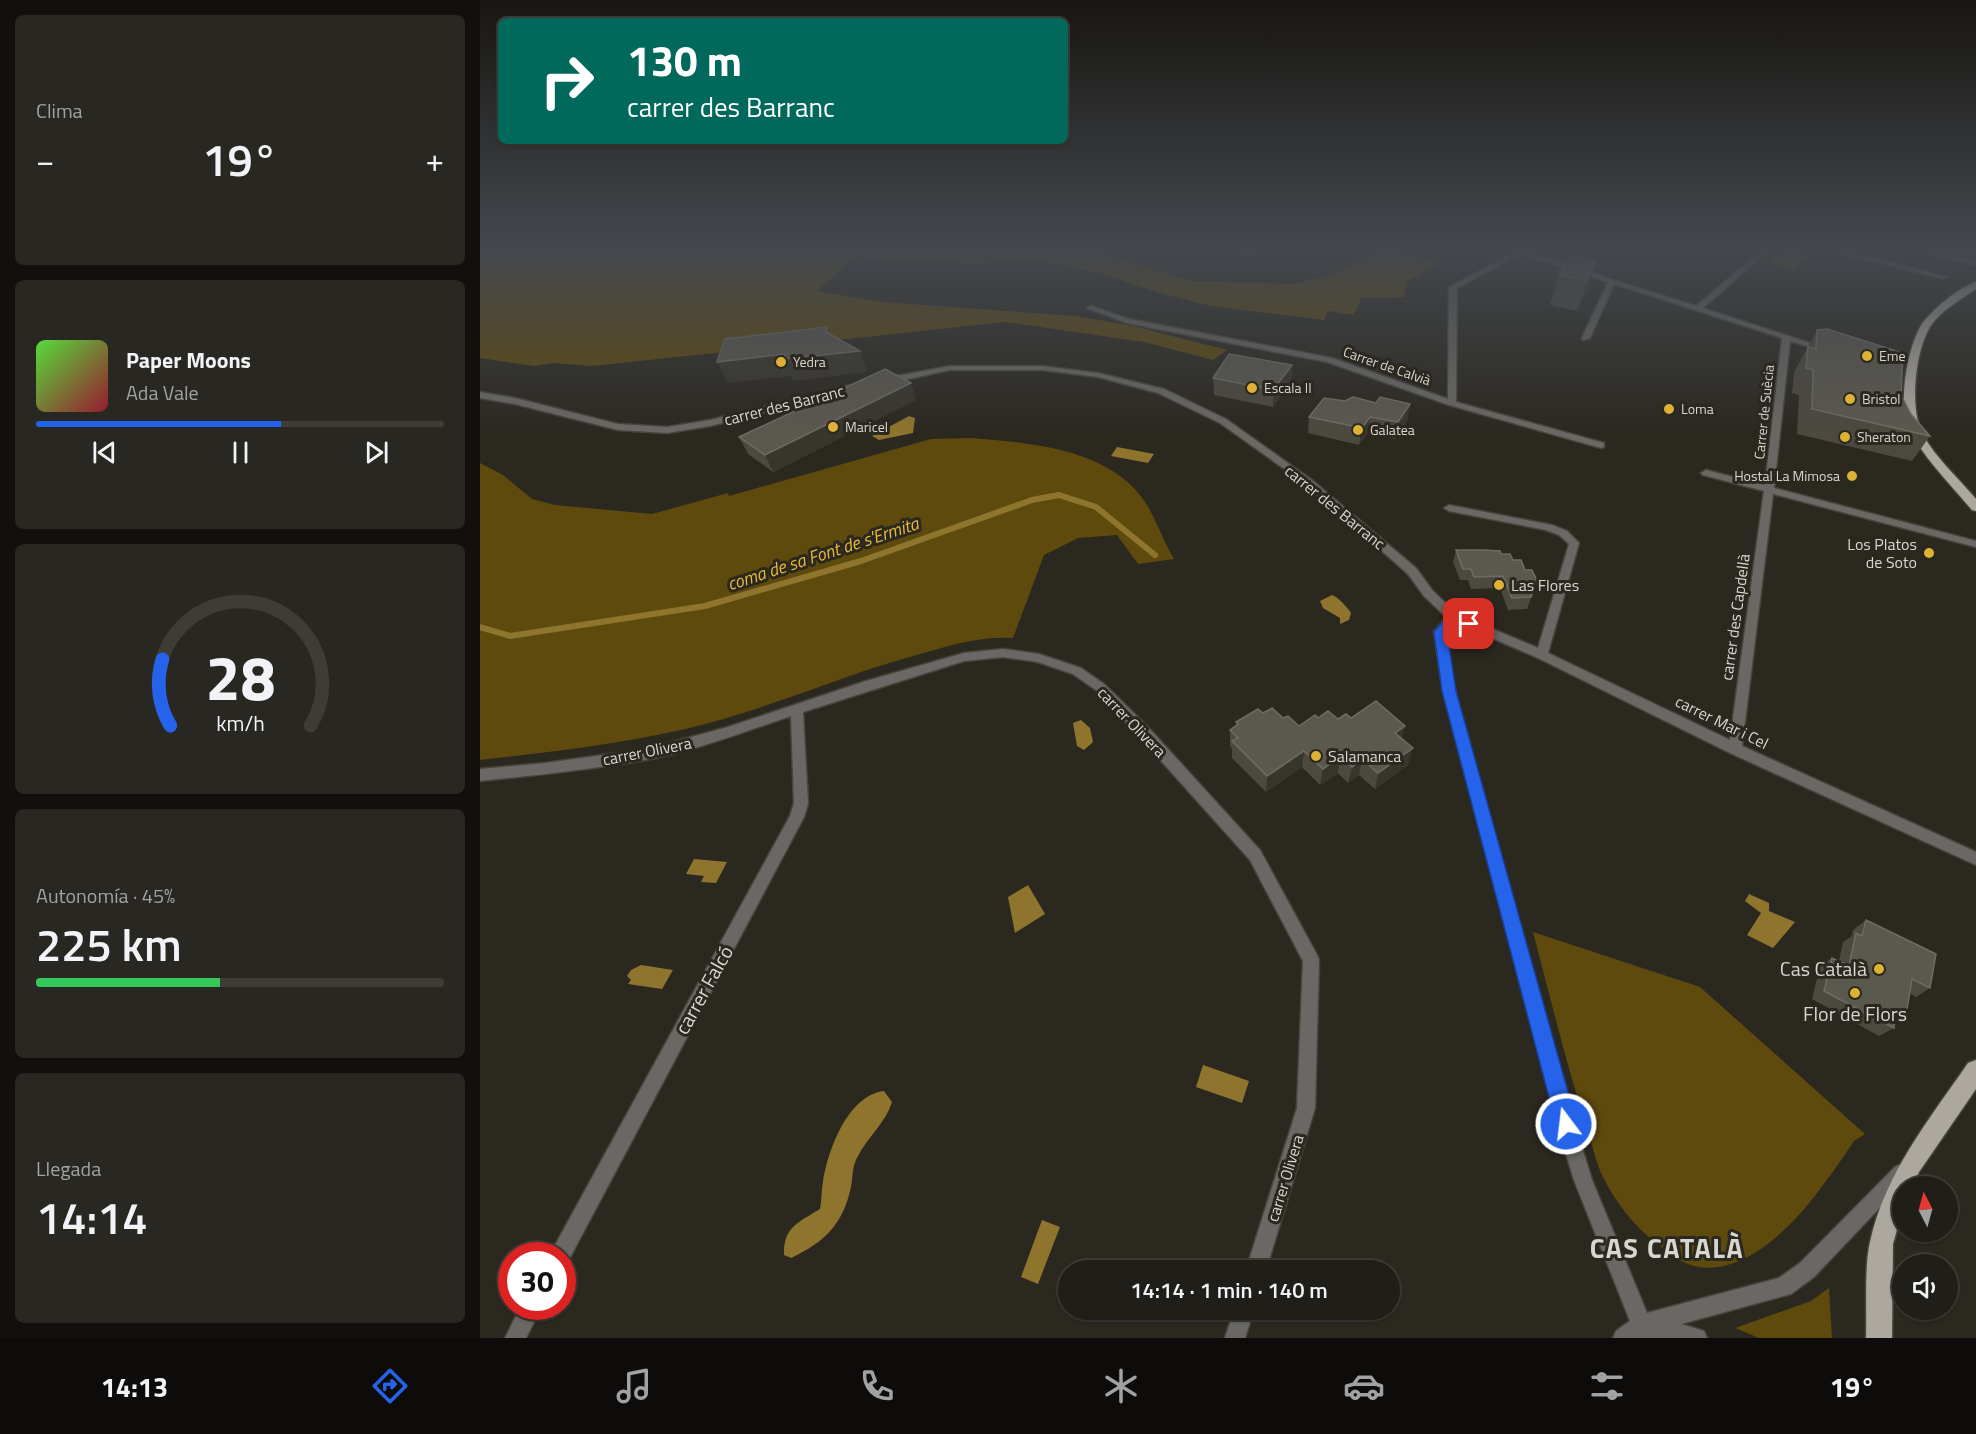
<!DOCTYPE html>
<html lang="es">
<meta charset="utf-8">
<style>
body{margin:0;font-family:"Titillium Web",sans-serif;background:#282721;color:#f1f3f6;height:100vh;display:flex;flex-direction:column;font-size:22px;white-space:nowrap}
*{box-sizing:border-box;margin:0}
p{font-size:20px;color:#a2a2a2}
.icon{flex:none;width:33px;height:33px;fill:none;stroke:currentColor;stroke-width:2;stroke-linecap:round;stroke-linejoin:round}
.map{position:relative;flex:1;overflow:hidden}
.panel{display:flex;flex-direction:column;gap:15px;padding:15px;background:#12100d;width:480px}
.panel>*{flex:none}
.hud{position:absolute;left:18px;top:18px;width:570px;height:126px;border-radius:9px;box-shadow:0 2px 4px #0004,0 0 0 2px #3d3c37;background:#00695c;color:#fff;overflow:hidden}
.needle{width:39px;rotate:354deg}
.buttons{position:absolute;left:1412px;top:1176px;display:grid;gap:12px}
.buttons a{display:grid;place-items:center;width:66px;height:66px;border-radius:50%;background:#201e18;box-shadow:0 2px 4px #0004,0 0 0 2px #3d3c37;font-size:30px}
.speed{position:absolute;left:18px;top:1242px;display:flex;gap:12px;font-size:30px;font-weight:700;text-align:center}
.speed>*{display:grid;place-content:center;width:78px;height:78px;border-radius:50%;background:#201e18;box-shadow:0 2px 4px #0004,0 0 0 2px #3d3c37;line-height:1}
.speed .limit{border:9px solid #d22;background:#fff;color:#111}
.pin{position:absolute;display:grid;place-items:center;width:51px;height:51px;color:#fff;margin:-26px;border-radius:12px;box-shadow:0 3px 9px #0006}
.me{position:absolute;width:66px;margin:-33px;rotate:345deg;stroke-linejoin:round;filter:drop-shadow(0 0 4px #0008)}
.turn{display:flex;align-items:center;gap:21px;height:126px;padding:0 30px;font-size:27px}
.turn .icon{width:78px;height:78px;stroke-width:2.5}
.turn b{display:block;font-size:42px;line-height:51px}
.big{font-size:45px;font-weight:600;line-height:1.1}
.panel .tile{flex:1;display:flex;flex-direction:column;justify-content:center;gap:9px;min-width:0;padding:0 21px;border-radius:9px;background:#282721}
.panel .dial{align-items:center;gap:0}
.dial svg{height:156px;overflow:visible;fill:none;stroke:#3d3c37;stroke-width:7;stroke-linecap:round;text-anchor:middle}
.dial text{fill:#f1f3f6;stroke:none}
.song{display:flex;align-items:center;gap:18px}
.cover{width:72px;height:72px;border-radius:9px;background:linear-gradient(135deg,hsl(110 70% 55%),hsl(350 70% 35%))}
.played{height:6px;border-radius:3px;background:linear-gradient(90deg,#2563eb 60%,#3d3c37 60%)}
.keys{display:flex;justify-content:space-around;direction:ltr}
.heat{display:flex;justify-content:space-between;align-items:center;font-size:33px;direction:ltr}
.charge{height:9px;border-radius:4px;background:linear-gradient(90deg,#34c759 45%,#3d3c37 0)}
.trip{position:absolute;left:578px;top:1260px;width:342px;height:60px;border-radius:30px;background:#201e18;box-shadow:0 2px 4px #0004,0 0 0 2px #3d3c37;font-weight:600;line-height:60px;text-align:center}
.tabs{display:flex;height:96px;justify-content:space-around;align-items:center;background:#0d0c0a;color:#a2a2a2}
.tabs .icon{width:42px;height:42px}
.tabs .active{color:#2563eb}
.tabs b{font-size:27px;color:#f1f3f6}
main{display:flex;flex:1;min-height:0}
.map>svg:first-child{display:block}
</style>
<main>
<section class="panel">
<div class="tile"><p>Clima</p>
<div class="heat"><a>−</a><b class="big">19°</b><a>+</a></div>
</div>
<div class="tile">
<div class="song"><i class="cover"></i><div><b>Paper Moons</b><p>Ada Vale</p></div></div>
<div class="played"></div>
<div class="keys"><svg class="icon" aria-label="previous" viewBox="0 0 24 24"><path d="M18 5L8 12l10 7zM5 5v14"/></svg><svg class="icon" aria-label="pause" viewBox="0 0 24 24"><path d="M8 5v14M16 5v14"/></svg><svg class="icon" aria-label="next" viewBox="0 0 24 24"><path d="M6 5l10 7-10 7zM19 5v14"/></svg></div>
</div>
<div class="tile dial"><svg viewBox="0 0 100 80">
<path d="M14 69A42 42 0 1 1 86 69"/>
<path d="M14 69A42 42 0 0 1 10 35" stroke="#2563eb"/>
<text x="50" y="56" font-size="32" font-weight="700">28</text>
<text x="50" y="72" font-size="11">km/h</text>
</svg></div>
<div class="tile"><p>Autonomía · 45%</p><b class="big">225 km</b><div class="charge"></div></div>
<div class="tile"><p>Llegada</p><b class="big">14:14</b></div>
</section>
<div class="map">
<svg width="1496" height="1338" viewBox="0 0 1496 1338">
<rect width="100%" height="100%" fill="#2b2820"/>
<path fill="#363122" d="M 1069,246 L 1121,246 L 1087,264 L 1055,254 Z"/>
<g fill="#5f4a0d">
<path d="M 0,246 L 618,246 L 629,256 L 711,281 L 814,284 L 851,275 L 907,247 L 957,264 L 927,281 L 924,297 L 881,298 L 874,315 L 848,311 L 844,320 L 731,306 L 684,294 L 619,273 L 558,260 L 492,263 L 375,257 L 337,291 L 403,302 L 596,316 L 653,326 L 747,350 L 733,360 L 664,342 L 525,322 L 112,366 L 73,363 L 54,366 L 0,358 Z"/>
<path d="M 1434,246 L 1496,246 L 1496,257 L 1486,260 Z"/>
<path d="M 1306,248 L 1331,255 L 1314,270 L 1289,262 Z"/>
<path d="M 491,438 C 550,443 632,448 667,505 C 677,522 684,542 694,559 L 658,564 L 637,535 L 598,538 L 564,555 L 533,638 C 500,636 472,645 440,654 C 369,673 300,704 229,723 C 154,743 77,751 0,760 L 0,463 L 23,475 L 52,499 L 75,505 L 172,514 L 248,493 L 249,496 L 451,439 Z"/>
<path d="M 1053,932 L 1220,987 L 1385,1134 L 1374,1141 C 1342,1189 1284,1276 1219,1267 C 1203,1265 1189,1253 1176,1243 C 1153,1225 1136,1203 1123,1177 C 1116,1163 1113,1148 1109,1134 C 1087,1068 1071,1000 1053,932 Z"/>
<path d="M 1349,1288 L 1352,1338 L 1279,1338 L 1255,1328 L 1331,1301 Z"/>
</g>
<g fill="#8e742d">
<path d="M 429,416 L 435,418 L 433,433 L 399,440 L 392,436 Z"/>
<path d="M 637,447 L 674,454 L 668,463 L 631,456 Z"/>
<path d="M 852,595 C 858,597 867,607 871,613 L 869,620 L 860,624 L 860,618 L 843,608 L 840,601 Z"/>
<path d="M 601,720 L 610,728 L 613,742 L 604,750 L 597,746 L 593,723 Z"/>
<path d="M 214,859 L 247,862 L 236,883 L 221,882 L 224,876 L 206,874 Z"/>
<path d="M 548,885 L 565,914 L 535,933 L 528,897 Z"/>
<path d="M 1269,894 L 1289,903 L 1289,911 L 1315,922 L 1293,948 L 1267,935 L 1281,913 L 1265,901 Z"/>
<path d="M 161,965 L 193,970 L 182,989 L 148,984 L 151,980 L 147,976 L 151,970 Z"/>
<path d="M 723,1065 L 769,1081 L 762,1103 L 716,1087 Z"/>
<path d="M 404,1091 L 412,1102 C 406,1122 388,1137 378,1156 C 372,1166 373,1176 371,1187 C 363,1224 345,1242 311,1258 L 304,1255 C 303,1227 319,1222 340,1209 C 342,1200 341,1191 343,1182 C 348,1150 368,1095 404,1091 Z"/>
<path d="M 562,1220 L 580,1227 L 558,1284 L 541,1277 Z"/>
</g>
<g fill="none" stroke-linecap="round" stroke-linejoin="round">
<path stroke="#8e742d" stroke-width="6" d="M 0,627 L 30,636 L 225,606 L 381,561 L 552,500 L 579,495 L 616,507 L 675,555"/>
<g stroke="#47443c" stroke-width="3">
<g id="minor">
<path d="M 726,246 L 768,249 L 809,246 C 790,256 746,256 726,246 Z"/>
<path d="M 1019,246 L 1029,246 L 1040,250 L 1047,246 L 1055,246 L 1046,252 L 1216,306 L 1287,246 L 1294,246 L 1223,308 L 1348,349 L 1344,351 L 1310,341 L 1294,488 L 1496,541 L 1496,547 L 1293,494 L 1262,746 L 1496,852 L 1496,865 L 1250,753 L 1058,658 L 975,622 L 966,633 L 975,691 L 1100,1141 L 1112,1180 L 1167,1313 L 1299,1278 L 1320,1263 L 1415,1167 L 1421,1164 L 1427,1167 L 1430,1173 L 1427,1179 L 1334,1277 L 1311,1294 L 1201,1324 L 1224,1331 L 1227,1338 L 1133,1338 L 1136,1331 L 1150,1321 L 1094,1180 L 1082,1141 L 963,691 L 954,632 L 966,617 L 944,596 L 928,574 L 827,485 L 740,423 L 678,393 L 618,377 L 562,370 L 470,370 L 406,384 L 402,381 L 406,378 L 470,366 L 562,366 L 618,373 L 684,389 L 746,419 L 833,481 L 936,568 L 952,590 L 977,614 L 1058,648 L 1089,544 L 1079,535 L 1066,530 L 969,511 L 964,508 L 969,505 L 1072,525 L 1087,531 L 1099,543 L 1068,653 L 1250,740 L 1284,491 L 1223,475 L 1221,473 L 1226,470 L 1285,485 L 1302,338 L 1134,284 L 1110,338 L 1103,340 L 1102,338 L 1128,282 L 1041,254 L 977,288 L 976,402 L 1124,443 L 1124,447 L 1121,448 L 969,405 L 847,362 L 647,323 L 607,308 L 611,306 L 649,319 L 852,358 L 968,399 L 969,287 L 1035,252 Z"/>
<path d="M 1333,246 L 1345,246 L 1467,277 L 1463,279 Z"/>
<path d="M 1425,246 L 1436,246 L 1496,262 L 1496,266 Z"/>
<path d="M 371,385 L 374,386 L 374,390 L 230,426 L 187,433 L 138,430 L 35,404 L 0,398 L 0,392 L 35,398 L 138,424 L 187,427 L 230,420 Z"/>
<path d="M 523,649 L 559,654 L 601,668 L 624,684 L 667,726 L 780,850 L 837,955 L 839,960 L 835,1108 L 786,1270 L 766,1270 L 817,1108 L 823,961 L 770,860 L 657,734 L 616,690 L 593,674 L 558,662 L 523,657 L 484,661 L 323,712 L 328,803 L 324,817 L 87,1263 L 82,1265 L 82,1256 L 71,1256 L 73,1249 L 310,816 L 314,803 L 311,716 C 263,732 214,751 165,760 C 110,770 55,775 0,781 L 0,769 L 65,763 L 167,749 L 248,727 L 386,681 L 484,653 Z"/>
<path d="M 41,1306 L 62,1306 L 46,1338 L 25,1338 Z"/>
<path d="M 754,1310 L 774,1310 L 765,1338 L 745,1338 Z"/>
</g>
</g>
<g stroke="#47443c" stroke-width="3">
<g id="primary">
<path d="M 1496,282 L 1496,289 C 1480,300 1460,311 1450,327 C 1435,352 1429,409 1443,435 C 1456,458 1479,479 1496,499 L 1496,511 L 1492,510 C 1473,487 1439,453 1428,426 C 1418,402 1428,345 1442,324 C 1454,308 1477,289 1496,282 Z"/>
<path d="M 1496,1060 L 1496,1089 L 1439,1172 L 1432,1186 L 1422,1186 L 1422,1212 L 1413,1244 L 1412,1338 L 1386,1338 C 1387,1311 1384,1267 1390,1242 C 1405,1173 1449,1120 1488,1063 Z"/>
</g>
</g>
<use href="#minor" fill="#6a6864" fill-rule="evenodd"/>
<use href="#primary" fill="#aca8a0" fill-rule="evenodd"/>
</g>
<g fill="#4c4940">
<path d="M 1116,261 L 1107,290 L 1097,311 L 1070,305 L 1079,275 Z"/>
<path d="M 1337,330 L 1421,395 L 1431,414 L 1450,436 L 1432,461 L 1317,434 L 1319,395 L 1312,393 L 1314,372 Z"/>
<path d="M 812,365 L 811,381 L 793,407 L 734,395 L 733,378 Z"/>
<path d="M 436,400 L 293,472 L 268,454 L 259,437 Z"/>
<path d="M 865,401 L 896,403 L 930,404 L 927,421 L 915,439 L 888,433 L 879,445 L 828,433 L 829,417 Z"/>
<path d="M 976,550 L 1021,554 L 1033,560 L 1057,581 L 1047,609 L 1028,610 L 1020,588 L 991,589 L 988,580 L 980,580 L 973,562 Z"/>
<path d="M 783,713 L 803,718 L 819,726 L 838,718 L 858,719 L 871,718 L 922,739 L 928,765 L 895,789 L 879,775 L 868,783 L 858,773 L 840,785 L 822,767 L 786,792 L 752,758 L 752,749 L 750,746 L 750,730 L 756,725 L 756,722 Z"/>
<path d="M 1386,920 L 1450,988 L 1436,997 L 1429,993 L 1426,1015 L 1415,1021 L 1414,1028 L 1399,1036 L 1332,999 L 1340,966 L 1352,958 L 1359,961 L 1363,942 L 1372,936 L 1373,930 Z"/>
</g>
<g fill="#38352d">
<path d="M 1116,261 L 1107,290 L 1097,311 L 1107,281 Z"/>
<path d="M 380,351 L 387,372 L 313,381 L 311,376 L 248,383 L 237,362 L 305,354 Z"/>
<path d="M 812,365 L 811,381 L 793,407 L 793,390 Z"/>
<path d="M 431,383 L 436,400 L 293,472 L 285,455 Z"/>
<path d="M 930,404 L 927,421 L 915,439 L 918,422 Z"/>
<path d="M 890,417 L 888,433 L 879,445 L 882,428 Z"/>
<path d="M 925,726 L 921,743 L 915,733 Z"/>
<path d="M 933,748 L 928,765 L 895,789 L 898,773 Z"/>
<path d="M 824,751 L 822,767 L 786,792 L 787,776 Z"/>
<path d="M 860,757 L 858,773 L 840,785 L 843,769 Z"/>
<path d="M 882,759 L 879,775 L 868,783 L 872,767 Z"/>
</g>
<g fill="#5b584f" stroke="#6e6c64" stroke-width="1.5">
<path d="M 1090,256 L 1116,261 L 1107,281 L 1079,275 Z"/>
<path d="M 347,327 L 346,332 L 380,351 L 304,359 L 305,354 L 237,362 L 245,339 Z"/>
<path d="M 1347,329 L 1423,353 L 1421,395 L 1431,414 L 1450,436 L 1332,409 L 1333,370 L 1326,368 L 1328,347 L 1336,349 L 1337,330 Z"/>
<path d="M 749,354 L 812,365 L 793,390 L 733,378 Z"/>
<path d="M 405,369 L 431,383 L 285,455 L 259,437 Z"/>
<path d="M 873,397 L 896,403 L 900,397 L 930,404 L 918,422 L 890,417 L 882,428 L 829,417 L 844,398 L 865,401 Z"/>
<path d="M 976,550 L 1004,550 L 1020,551 L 1021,554 L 1030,554 L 1033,560 L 1041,560 L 1045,570 L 1052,570 L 1057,581 L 1051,597 L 1032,598 L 1023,576 L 994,577 L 991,569 L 983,569 Z"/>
<path d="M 896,701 L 925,726 L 915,733 L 933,748 L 898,773 L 882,759 L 872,767 L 860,757 L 843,769 L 824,751 L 787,776 L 752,741 L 758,738 L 750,730 L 758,724 L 756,722 L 778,709 L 783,713 L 792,708 L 803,718 L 808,716 L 819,726 L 835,715 L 838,718 L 848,711 L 858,719 L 866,714 L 871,718 Z"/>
<path d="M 1386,920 L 1456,954 L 1450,988 L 1432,979 L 1426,1015 L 1416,1010 L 1414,1028 L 1344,991 L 1352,958 L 1369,966 L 1376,933 L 1382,936 Z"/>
</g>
<linearGradient id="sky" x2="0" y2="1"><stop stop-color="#181612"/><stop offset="0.57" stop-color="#44484e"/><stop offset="1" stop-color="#44484e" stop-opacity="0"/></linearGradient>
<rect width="1496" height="434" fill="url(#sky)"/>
<path fill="#2563eb" stroke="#184099" stroke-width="1.5" d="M 974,612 L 994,621 L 996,624 L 989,629 L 975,623 L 967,633 L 976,691 L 1097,1124 L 1094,1131 L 1086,1134 L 1079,1131 L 1076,1124 L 962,691 L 954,632 L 969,614 Z"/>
<g fill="#ddb133" stroke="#2b2820" stroke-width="2">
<circle cx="1387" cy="356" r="6"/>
<circle cx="301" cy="362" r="6"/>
<circle cx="772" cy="388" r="6"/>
<circle cx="1370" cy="399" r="6"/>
<circle cx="1189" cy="409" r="6"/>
<circle cx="353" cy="427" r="6"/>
<circle cx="878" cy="430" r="6"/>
<circle cx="1365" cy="437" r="6"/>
<circle cx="1372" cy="476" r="6"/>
<circle cx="1449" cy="553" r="6"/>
<circle cx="1019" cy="585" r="6"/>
<circle cx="836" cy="756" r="6"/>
<circle cx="1399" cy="969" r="6"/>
<circle cx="1375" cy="993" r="6"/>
</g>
<g text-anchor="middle" stroke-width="6" stroke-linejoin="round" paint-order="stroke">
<g font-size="14" fill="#d8d6d0" stroke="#2b2820" text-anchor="start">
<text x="1399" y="361">Eme</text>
<text x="313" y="367">Yedra</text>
<text x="784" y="393">Escala II</text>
<text x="1382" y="404">Bristol</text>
<text x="1201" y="414">Loma</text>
<text x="365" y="432">Maricel</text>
<text x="890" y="435">Galatea</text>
<text x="1377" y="442">Sheraton</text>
<text x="1360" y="481" text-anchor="end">Hostal La Mimosa</text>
</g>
<g font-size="14" fill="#d8d6d0" stroke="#2b2820">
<text transform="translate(907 366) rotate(19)" y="5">Carrer de Calvià</text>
<text transform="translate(1284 412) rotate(-84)" y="5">Carrer de Suècia</text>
</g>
<g font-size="16" fill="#d8d6d0" stroke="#2b2820">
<text transform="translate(304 405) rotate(-14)" y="6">carrer des Barranc</text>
<text transform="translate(855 507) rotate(39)" y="6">carrer des Barranc</text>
<text transform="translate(1255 617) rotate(-82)" y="6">carrer des Capdellà</text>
<text transform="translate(652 722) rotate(46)" y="6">carrer Olivera</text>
<text transform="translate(1242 722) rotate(26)" y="6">carrer Mar i Cel</text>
<text transform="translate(167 751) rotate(-11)" y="6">carrer Olivera</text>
<text transform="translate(805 1178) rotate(-73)" y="6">carrer Olivera</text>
</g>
<g font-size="16" fill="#d8d6d0" stroke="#2b2820" text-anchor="start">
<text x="1437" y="550" text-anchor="end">Los Platos<tspan x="1437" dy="18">de Soto</tspan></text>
<text x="1031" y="591">Las Flores</text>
<text x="848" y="762">Salamanca</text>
</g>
<g font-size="18" font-style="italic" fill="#e7ba38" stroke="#2b2820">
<text transform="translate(343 554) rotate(-18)" y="6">coma de sa Font de s'Ermita</text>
</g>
<g font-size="20" fill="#d8d6d0" stroke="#2b2820" text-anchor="end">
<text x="1387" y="976">Cas Català</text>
<text x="1375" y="1021" text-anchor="middle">Flor de Flors</text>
</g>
<g font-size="20" fill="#d8d6d0" stroke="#2b2820">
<text transform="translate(224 990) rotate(-61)" y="7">carrer Falcó</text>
</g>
<g font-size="27" font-weight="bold" letter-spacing="1.5" fill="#d8d6d0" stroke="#2b2820">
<text x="1187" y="1258">CAS CATALÀ</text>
</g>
</g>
</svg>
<div class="buttons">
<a><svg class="needle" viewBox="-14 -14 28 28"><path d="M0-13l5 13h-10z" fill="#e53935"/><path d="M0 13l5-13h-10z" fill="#a2a2a2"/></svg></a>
<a><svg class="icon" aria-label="sound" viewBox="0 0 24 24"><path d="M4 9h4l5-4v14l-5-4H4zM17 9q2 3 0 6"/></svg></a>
</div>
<div class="speed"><div class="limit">30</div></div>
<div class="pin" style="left:989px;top:624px;background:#d93025"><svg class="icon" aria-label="arrive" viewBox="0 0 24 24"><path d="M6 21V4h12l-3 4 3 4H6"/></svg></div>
<svg class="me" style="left:1086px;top:1124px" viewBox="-20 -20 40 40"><circle r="17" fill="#2563eb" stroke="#fff" stroke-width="3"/><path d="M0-11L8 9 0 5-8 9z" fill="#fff"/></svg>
<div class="trip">14:14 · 1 min · 140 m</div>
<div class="hud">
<div class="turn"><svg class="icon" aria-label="right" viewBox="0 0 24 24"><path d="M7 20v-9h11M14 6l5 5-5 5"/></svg><div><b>130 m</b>carrer des Barranc</div></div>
</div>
</div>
</main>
<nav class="tabs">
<b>14:13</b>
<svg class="icon active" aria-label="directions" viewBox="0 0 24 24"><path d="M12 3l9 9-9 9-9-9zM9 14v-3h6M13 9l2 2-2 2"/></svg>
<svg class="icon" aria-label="music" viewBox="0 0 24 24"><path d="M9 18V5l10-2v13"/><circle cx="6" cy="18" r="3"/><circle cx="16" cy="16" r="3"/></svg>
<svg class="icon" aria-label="phone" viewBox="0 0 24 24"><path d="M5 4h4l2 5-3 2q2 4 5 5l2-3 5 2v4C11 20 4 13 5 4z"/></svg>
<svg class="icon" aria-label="climate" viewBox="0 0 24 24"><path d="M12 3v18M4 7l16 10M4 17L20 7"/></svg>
<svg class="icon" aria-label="car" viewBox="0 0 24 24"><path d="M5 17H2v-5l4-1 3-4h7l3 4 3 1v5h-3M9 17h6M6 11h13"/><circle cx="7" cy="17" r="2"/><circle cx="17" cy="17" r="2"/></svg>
<svg class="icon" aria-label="filters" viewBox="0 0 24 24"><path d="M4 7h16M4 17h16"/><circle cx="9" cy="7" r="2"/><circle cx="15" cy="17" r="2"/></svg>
<b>19°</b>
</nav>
